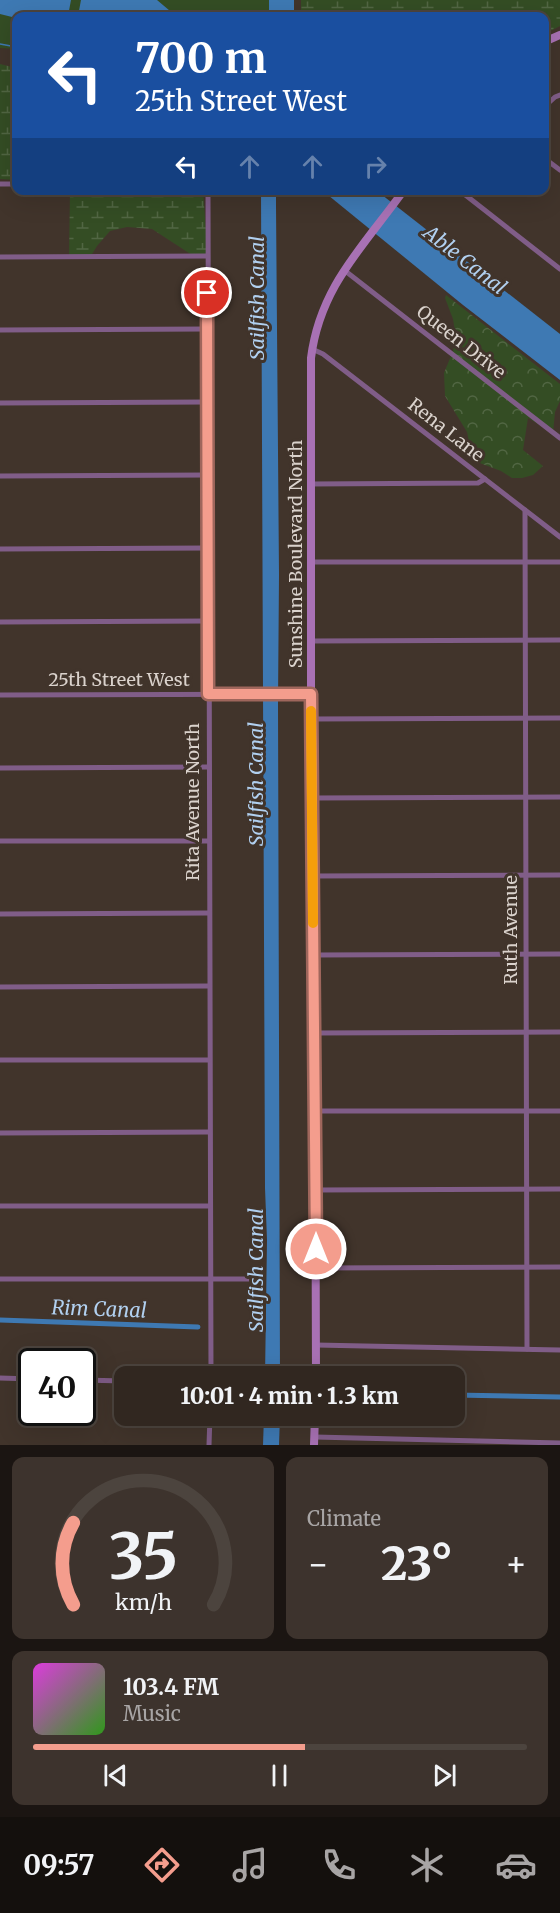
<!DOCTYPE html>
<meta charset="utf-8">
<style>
body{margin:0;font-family:Merriweather,serif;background:#3d332d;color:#f1f3f6;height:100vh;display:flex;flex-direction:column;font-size:22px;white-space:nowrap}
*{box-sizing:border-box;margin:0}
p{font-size:20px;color:#a8a5a5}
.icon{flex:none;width:33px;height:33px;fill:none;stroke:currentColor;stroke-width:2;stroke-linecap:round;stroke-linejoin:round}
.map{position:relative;height:1445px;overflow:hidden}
.details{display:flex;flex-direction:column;gap:12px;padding:12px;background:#1b1512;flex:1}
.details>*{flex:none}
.hud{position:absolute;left:12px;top:12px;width:537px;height:183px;border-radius:12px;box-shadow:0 6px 24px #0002,0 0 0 2px #4c443e;background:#1a4fa0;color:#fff;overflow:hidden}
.speed{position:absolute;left:18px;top:1348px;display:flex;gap:12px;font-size:30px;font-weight:700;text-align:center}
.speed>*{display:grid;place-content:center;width:78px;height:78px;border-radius:50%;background:#312720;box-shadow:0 6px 24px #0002,0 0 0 2px #4c443e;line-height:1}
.speed .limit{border:3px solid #111;border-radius:9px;background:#fff;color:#111}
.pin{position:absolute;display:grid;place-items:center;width:51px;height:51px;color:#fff;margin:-26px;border:3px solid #fff;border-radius:50%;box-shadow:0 2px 6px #0007}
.me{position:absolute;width:66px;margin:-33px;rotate:0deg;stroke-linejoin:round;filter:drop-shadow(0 0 4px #0008)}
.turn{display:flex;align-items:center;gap:21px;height:126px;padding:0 24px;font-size:27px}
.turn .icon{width:78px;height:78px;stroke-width:2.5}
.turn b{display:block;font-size:42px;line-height:51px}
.lanes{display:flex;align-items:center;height:57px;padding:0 24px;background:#0003;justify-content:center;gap:30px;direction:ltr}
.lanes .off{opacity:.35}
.big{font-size:45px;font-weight:800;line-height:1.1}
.details .widget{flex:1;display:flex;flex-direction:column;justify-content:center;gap:9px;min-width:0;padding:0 21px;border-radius:12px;background:#3d332d}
.details .dial{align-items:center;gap:0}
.dial svg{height:156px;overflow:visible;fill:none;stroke:#4c443e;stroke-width:7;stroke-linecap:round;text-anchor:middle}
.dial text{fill:#f1f3f6;stroke:none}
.song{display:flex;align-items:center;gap:18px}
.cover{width:72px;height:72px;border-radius:9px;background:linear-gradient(135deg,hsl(300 70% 55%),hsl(110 70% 35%))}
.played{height:6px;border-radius:3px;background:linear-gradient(90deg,#f49d8d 55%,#4c443e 55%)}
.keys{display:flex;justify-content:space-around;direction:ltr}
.heat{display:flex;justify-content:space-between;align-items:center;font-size:33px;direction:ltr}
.details .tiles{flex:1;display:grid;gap:12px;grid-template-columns:1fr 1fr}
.widget:last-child{grid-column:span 2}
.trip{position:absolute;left:114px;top:1366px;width:351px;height:60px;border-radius:12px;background:#312720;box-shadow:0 6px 24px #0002,0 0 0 2px #4c443e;font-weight:800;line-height:60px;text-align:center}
.tab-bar{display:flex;height:96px;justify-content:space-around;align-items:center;background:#14100d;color:#a8a5a5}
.tab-bar .icon{width:42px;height:42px}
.tab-bar .current{color:#f49d8d}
.tab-bar b{font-size:27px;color:#f1f3f6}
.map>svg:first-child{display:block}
</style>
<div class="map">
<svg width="560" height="1445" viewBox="0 0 560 1445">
<defs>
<pattern id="forest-crowns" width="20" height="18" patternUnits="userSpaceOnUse" patternTransform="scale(1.5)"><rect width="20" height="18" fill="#344d24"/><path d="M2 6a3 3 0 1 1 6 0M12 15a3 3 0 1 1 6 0" fill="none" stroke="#516643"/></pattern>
<pattern id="wetland-marsh" width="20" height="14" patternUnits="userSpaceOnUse" patternTransform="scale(1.5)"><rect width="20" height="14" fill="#344d24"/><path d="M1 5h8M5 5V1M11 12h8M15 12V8" fill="none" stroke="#516643"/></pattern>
</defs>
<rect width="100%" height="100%" fill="#41342b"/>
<path fill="#344d24" d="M 0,0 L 279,0 L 278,16 L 16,16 L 16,49 L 0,48 Z"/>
<path fill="url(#forest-crowns)" d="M 446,295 L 560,384 L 560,401 L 555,412 L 553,433 L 528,418 L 523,450 L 543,466 L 533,475 L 522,478 L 512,478 L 501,471 L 477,462 L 471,451 L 467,432 L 445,396 L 444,373 L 453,351 L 456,337 L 453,319 L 445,298 Z"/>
<g fill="url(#wetland-marsh)">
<path d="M 301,0 L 560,0 L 560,26 L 545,34 L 544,16 L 301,16 Z"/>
<path d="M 0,64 L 16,68 L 16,180 L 0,179 Z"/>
<path d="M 70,191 L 203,191 L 208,257 L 192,255 L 152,229 L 127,227 L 110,231 L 97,246 L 89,259 L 69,258 Z"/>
</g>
<g fill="#3e79b3">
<path d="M 0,0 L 71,0 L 68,16 L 16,18 L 0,14 Z"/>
<path d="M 81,0 L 157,0 L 176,16 L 78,16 Z"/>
<rect x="269" y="0" width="25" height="16"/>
<path d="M 261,191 L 276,191 L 276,205 L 279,575 L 278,702 L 280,1377 L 265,1377 L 267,1240 L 265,1188 Z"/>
<path d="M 323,191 L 377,191 L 560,334 L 560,380 L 463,305 Z"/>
<path d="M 264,1416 L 280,1416 L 279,1445 L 263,1445 Z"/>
</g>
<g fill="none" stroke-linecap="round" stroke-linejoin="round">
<path stroke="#3e79b3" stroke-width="1.5" d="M 0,44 L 11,46 L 16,51"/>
<g stroke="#3e79b3" stroke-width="5">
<path d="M 0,1320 L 198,1327"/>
<path d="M 454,1395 L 560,1397"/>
</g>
<g stroke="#805d88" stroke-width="5">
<path d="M 544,107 L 555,97 L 560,95"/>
<path d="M 544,158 L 560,170"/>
<path d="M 0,184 L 16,184"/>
<path d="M 208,190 L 211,1377"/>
<path d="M 459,190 L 560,269"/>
<path d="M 0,257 L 207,256"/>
<path d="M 344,270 L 560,438"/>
<path d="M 0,330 L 207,329"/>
<path d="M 312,349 L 323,354 L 560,537"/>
<path d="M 0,403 L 207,402"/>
<path d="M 0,476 L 208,475"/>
<path d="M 310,484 L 478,483 L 485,479"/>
<path d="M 525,510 L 527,1349"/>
<path d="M 0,549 L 208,548"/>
<path d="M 311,562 L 560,562"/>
<path d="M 0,622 L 208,621"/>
<path d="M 311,641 L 560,640"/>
<path d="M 0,695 L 311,694"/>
<path d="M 311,719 L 560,718"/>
<path d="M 0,768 L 208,767"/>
<path d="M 311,798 L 560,797"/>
<path d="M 0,841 L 209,841"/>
<path d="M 313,876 L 560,875"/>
<path d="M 0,914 L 209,913"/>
<path d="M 314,955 L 560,954"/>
<path d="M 0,987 L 209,986"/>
<path d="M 315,1033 L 560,1032"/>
<path d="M 0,1060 L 209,1060"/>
<path d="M 315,1111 L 560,1111"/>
<path d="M 0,1133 L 209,1132"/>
<path d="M 316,1190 L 560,1189"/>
<path d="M 0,1206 L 209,1206"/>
<path d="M 316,1268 L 560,1267"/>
<path d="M 0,1279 L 257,1279"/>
<path d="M 316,1345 L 560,1350"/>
<path d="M 0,1378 L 32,1379"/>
<path d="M 82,1380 L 124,1381"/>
<path d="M 315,1437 L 560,1443"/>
<path d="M 209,1445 L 210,1416"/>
</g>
<g stroke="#a871b4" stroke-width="8">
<path d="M 544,42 L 560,35"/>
<path d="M 316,1377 L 315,1046 L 311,694 L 311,358 C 320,286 364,246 404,190"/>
<path d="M 314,1445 L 315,1416"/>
</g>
</g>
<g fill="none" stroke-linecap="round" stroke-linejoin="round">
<g stroke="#9f665c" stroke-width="15">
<path id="route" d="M 207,293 L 208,694 L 311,694 L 316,1249"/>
</g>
<use href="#route" stroke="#f49d8d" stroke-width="10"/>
<path stroke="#f59e0b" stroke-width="10" d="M 311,711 L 313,923"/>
</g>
<g text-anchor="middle" stroke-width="6" stroke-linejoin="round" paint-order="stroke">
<g font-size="18" fill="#dad2cc" stroke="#41342b">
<text transform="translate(461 342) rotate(38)" y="6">Queen Drive</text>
<text transform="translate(446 430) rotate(38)" y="6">Rena Lane</text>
<text transform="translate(296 554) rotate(-90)" y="6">Sunshine Boulevard North</text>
<text x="119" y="686">25th Street West</text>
<text transform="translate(193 802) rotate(-90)" y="6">Rita Avenue North</text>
<text transform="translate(511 930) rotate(-90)" y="6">Ruth Avenue</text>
</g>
<g font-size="20" font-style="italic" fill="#b1d0f0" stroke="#41342b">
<text transform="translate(465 260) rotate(38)" y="7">Able Canal</text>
<text transform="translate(257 298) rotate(-90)" y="7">Sailfish Canal</text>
<text transform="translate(256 784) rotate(-90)" y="7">Sailfish Canal</text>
<text transform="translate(256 1270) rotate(-90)" y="7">Sailfish Canal</text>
<text transform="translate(99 1309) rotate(2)" y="7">Rim Canal</text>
</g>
</g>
</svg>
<div class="speed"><div class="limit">40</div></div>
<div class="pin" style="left:207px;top:293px;background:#d93025"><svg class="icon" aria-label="arrive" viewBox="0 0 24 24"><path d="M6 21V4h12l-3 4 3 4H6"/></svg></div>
<svg class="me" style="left:316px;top:1249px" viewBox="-20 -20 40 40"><circle r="17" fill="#f49d8d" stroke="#fff" stroke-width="3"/><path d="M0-11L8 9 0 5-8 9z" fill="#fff"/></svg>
<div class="trip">10:01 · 4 min · 1.3 km</div>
<div class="hud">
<div class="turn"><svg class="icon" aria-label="left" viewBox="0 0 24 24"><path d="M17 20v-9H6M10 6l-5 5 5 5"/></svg><div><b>700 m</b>25th Street West</div></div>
<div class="lanes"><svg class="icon" aria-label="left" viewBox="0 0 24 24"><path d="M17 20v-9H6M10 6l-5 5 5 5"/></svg><svg class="icon off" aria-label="ahead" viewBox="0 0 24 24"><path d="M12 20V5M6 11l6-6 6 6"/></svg><svg class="icon off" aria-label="ahead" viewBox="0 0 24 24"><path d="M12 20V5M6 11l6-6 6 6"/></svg><svg class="icon off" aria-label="right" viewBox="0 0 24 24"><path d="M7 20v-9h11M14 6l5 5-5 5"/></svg></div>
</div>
</div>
<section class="details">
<div class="tiles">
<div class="widget dial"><svg viewBox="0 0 100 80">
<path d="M14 69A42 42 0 1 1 86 69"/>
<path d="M14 69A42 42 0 0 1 14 27" stroke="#f49d8d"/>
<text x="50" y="56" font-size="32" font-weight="700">35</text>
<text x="50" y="72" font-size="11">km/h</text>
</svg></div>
<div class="widget"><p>Climate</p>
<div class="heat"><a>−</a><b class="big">23°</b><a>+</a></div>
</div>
<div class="widget">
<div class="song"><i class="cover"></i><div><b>103.4 FM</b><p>Music</p></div></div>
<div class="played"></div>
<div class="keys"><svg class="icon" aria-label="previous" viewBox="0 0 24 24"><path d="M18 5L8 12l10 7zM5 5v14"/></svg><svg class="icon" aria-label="pause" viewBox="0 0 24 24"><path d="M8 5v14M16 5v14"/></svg><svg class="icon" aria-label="next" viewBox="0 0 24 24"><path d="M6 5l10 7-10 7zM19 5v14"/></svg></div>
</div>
</div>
</section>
<nav class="tab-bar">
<b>09:57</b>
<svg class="icon current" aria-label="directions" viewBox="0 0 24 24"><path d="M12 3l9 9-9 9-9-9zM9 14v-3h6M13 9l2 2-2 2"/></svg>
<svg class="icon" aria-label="music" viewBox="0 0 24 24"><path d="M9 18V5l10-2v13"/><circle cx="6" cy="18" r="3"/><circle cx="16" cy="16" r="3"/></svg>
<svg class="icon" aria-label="phone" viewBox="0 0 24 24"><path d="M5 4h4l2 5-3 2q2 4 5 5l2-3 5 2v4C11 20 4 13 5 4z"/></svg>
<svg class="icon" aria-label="climate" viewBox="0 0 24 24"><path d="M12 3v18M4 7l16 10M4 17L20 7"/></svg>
<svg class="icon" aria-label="car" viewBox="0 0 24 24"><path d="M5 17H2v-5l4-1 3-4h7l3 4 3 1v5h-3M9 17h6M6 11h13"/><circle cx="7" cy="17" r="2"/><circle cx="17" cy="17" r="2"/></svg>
</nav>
